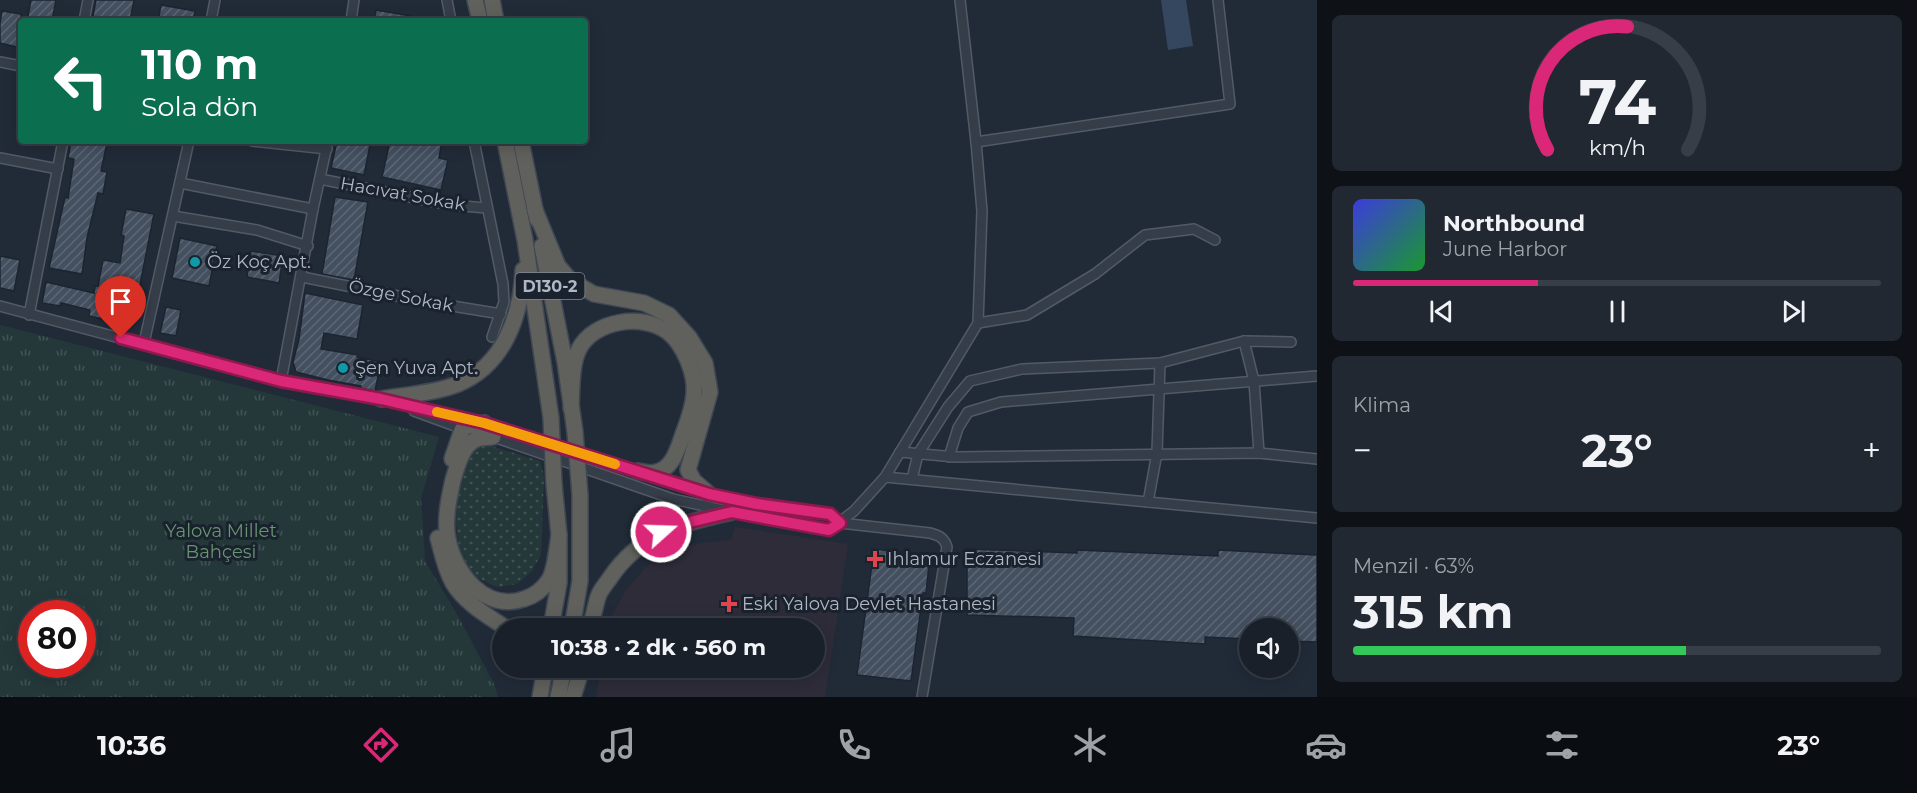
<!DOCTYPE html>
<html lang="tr">
<meta charset="utf-8">
<style>
body{margin:0;font-family:Montserrat,sans-serif;background:#222832;color:#f1f3f6;height:100vh;display:flex;flex-direction:column;font-size:22px;white-space:nowrap}
*{box-sizing:border-box;margin:0}
p{font-size:20px;color:#9fa3a8}
.icon{flex:none;width:33px;height:33px;fill:none;stroke:currentColor;stroke-width:2;stroke-linecap:round;stroke-linejoin:round}
.map{position:relative;flex:1;overflow:hidden}
.sheet{display:flex;flex-direction:column;gap:15px;padding:15px;background:#0e1217;width:600px}
.sheet>*{flex:none}
.guide{position:absolute;left:18px;top:18px;width:570px;height:126px;border-radius:6px;box-shadow:0 3px 15px #0003,0 0 0 2px #373e47;background:#0b6e4f;color:#fff;overflow:hidden}
.buttons{position:absolute;left:1239px;top:618px;display:grid;gap:12px}
.buttons a{display:grid;place-items:center;width:60px;height:60px;border-radius:50%;background:#19202a;box-shadow:0 3px 15px #0003,0 0 0 2px #373e47;font-size:30px}
.speed{position:absolute;left:18px;top:600px;display:flex;gap:12px;font-size:30px;font-weight:700;text-align:center}
.speed>*{display:grid;place-content:center;width:78px;height:78px;border-radius:50%;background:#19202a;box-shadow:0 3px 15px #0003,0 0 0 2px #373e47;line-height:1}
.speed .limit{border:9px solid #d22;background:#fff;color:#111}
.pin{position:absolute;display:grid;place-items:center;width:51px;height:51px;color:#fff;margin:-62px -26px;border-radius:50% 50% 50% 0;rotate:-45deg;box-shadow:0 0 6px #0007}
.pin .icon{rotate:45deg}
.me{position:absolute;width:66px;margin:-33px;rotate:70deg;stroke-linejoin:round;filter:drop-shadow(0 0 4px #0008)}
.turn{display:flex;align-items:center;gap:21px;height:126px;padding:0 24px;font-size:27px}
.turn .icon{width:78px;height:78px;stroke-width:2.5}
.turn b{display:block;font-size:42px;line-height:51px}
.big{font-size:45px;font-weight:700;line-height:1.1}
.sheet .widget{flex:1;display:flex;flex-direction:column;justify-content:center;gap:9px;min-width:0;padding:0 21px;border-radius:9px;background:#222832}
.sheet .dial{align-items:center;gap:0}
.dial svg{height:156px;overflow:visible;fill:none;stroke:#373e47;stroke-width:7;stroke-linecap:round;text-anchor:middle}
.dial text{fill:#f1f3f6;stroke:none}
.song{display:flex;align-items:center;gap:18px}
.cover{width:72px;height:72px;border-radius:9px;background:linear-gradient(135deg,hsl(240 70% 55%),hsl(130 70% 35%))}
.played{height:6px;border-radius:3px;background:linear-gradient(90deg,#db2777 35%,#373e47 35%)}
.keys{display:flex;justify-content:space-around;direction:ltr}
.heat{display:flex;justify-content:space-between;align-items:center;font-size:33px;direction:ltr}
.charge{height:9px;border-radius:4px;background:linear-gradient(90deg,#34c759 63%,#373e47 0)}
.trip{position:absolute;left:492px;top:618px;width:333px;height:60px;border-radius:30px;background:#19202a;box-shadow:0 3px 15px #0003,0 0 0 2px #373e47;font-weight:700;line-height:60px;text-align:center}
.tabs{display:flex;height:96px;justify-content:space-around;align-items:center;background:#0a0d11;color:#9fa3a8}
.tabs .icon{width:42px;height:42px}
.tabs .active{color:#db2777}
.tabs b{font-size:27px;color:#f1f3f6}
main{display:flex;flex:1;min-height:0}
.map>svg:first-child{display:block}
</style>
<main>
<div class="map">
<svg width="1317" height="697" viewBox="0 0 1317 697">
<defs>
<pattern id="grass-dots" width="8" height="8" patternUnits="userSpaceOnUse" patternTransform="scale(1.5)"><rect width="8" height="8" fill="#24383a"/><path d="M2 2h.1M6 6h.1" fill="none" stroke="#415355" stroke-width="1.8" stroke-linecap="round"/></pattern>
<pattern id="park-tufts" width="24" height="20" patternUnits="userSpaceOnUse" patternTransform="scale(1.5)"><rect width="24" height="20" fill="#24383a"/><path d="M3 7l-1-3M5 7V3M7 7l1-3M15 17l-1-3M17 17v-4M19 17l1-3" fill="none" stroke="#415355"/></pattern>
<pattern id="building-hatch" width="6" height="6" patternUnits="userSpaceOnUse" patternTransform="scale(1.5)"><rect width="6" height="6" fill="#445060"/><path d="M-1 1l2-2M0 6l6-6M5 7l2-2" fill="none" stroke="#5c6775"/></pattern>
</defs>
<rect width="100%" height="100%" fill="#212b38"/>
<path fill="#2e2c39" d="M 735,527 L 848,544 L 825,697 L 596,697 L 601,668 L 814,668 L 814,628 L 609,628 L 610,619 L 626,590 L 649,564 L 674,549 L 707,542 L 731,540 Z"/>
<path fill="url(#grass-dots)" d="M 484,444 L 540,461 L 544,477 L 541,555 L 531,572 L 517,584 L 497,587 L 480,579 L 469,571 L 459,547 L 455,518 L 455,493 L 466,461 L 476,448 Z"/>
<path fill="url(#park-tufts)" fill-rule="evenodd" d="M 0,325 L 439,437 L 421,498 L 425,561 L 458,616 L 494,684 L 498,697 L 0,697 ZM 32,614 L 82,614 L 82,664 L 32,664 Z"/>
<path fill="#35465f" d="M 1161,0 L 1186,0 L 1193,46 L 1168,50 Z"/>
<g fill="url(#building-hatch)" stroke="#1c242f" stroke-width="1.5">
<path d="M 31,0 L 56,0 L 52,21 L 27,21 Z"/>
<path d="M 96,0 L 134,0 L 130,21 L 92,21 Z"/>
<path d="M 161,5 L 195,11 L 193,21 L 158,21 Z"/>
<path d="M 376,10 L 411,16 L 410,21 L 374,21 Z"/>
<path d="M 2,11 L 21,14 L 21,48 L 0,43 L 0,23 Z"/>
<path d="M 71,141 L 107,143 L 101,171 L 107,172 L 103,194 L 98,193 L 87,238 L 82,274 L 49,268 L 65,197 L 68,198 L 74,159 L 68,158 Z"/>
<path d="M 337,141 L 348,141 L 370,145 L 364,175 L 331,168 Z"/>
<path d="M 390,141 L 442,141 L 439,158 L 448,160 L 441,190 L 382,177 Z"/>
<path d="M 335,197 L 368,202 L 354,280 L 322,274 Z"/>
<path d="M 126,209 L 154,214 L 132,325 L 89,316 L 90,310 L 61,303 L 60,306 L 42,303 L 46,282 L 94,293 L 95,286 L 98,286 L 103,260 L 120,263 L 124,236 L 121,235 Z"/>
<path d="M 180,238 L 217,246 L 209,286 L 172,278 Z"/>
<path d="M 251,251 L 283,256 L 279,283 L 247,277 Z"/>
<path d="M 0,256 L 20,260 L 14,291 L 0,288 Z"/>
<path d="M 305,293 L 363,305 L 357,339 L 324,333 L 321,349 L 358,355 L 357,357 L 381,362 L 375,391 L 360,388 L 361,386 L 328,380 L 296,372 L 293,362 L 299,339 Z"/>
<path d="M 166,307 L 181,310 L 176,336 L 160,333 Z"/>
<path d="M 874,549 L 930,555 L 926,593 L 923,593 L 911,681 L 857,675 Z"/>
<path d="M 967,549 L 1077,553 L 1077,550 L 1218,556 L 1218,550 L 1317,555 L 1317,642 L 1288,641 L 1288,628 L 1250,628 L 1250,639 L 1205,637 L 1205,644 L 1073,636 L 1074,618 L 967,615 Z"/>
</g>
<g fill="none" stroke-linecap="round" stroke-linejoin="round">
<g stroke="#525a66" stroke-width="12">
<g id="minor">
<path d="M 447,0 L 451,21"/>
<path d="M 84,21 L 88,0"/>
<path d="M 211,21 L 215,0"/>
<path d="M 351,21 L 354,0"/>
<path d="M 0,62 L 21,66"/>
<path d="M 252,141 L 327,149"/>
<path d="M 474,141 L 503,284 L 504,302 L 492,337"/>
<path d="M 976,142 L 1230,104 L 1218,0"/>
<path d="M 0,158 L 58,169"/>
<path d="M 320,179 L 450,205 L 487,208"/>
<path d="M 180,183 L 313,209"/>
<path d="M 173,216 L 257,230 L 308,246"/>
<path d="M 302,277 L 428,302 L 501,314"/>
<path d="M 0,306 L 281,381 L 381,399 L 484,423 L 709,494 L 757,504 L 830,514 L 840,523 L 930,533 C 939,536 944,537 947,547 L 922,697"/>
<path d="M 29,315 L 63,141"/>
<path d="M 978,323 L 1027,315 L 1095,274 L 1145,235 L 1194,229 L 1215,240"/>
<path d="M 1244,341 L 1254,381 L 1259,453"/>
<path d="M 144,343 L 189,141"/>
<path d="M 281,381 L 313,209 L 328,141"/>
<path d="M 414,411 L 466,430"/>
<path d="M 491,436 L 673,499 L 732,512 L 829,530 L 854,511 L 885,477 L 978,323 L 982,211 L 976,142 L 960,0"/>
<path d="M 900,452 L 955,457 L 1259,453 L 1317,459"/>
<path d="M 949,457 L 958,428 L 968,412 L 1001,402 L 1317,376"/>
<path d="M 885,477 L 1317,518"/>
<path d="M 912,479 L 918,454 L 948,407 L 970,381 L 1022,369 L 1160,363 L 1244,341 L 1291,342"/>
<path d="M 1148,502 L 1157,453 L 1160,363"/>
</g>
</g>
<g stroke="#3f4753" stroke-width="18">
<g id="trunk">
<path d="M 475,0 L 480,21"/>
<path d="M 492,0 L 496,21"/>
<path d="M 505,141 L 525,240 L 551,418"/>
<path d="M 521,141 L 537,219"/>
<path d="M 535,210 L 558,266 L 571,281 L 594,294 L 644,303 L 669,315 L 689,337 L 705,363 L 710,392 L 688,470 L 694,481 L 709,494"/>
<path d="M 542,246 L 565,362 L 575,432"/>
<path d="M 381,399 C 406,395 435,393 458,384 C 504,365 521,316 523,270"/>
<path d="M 571,408 C 572,391 571,365 579,349 C 594,320 643,313 668,332 C 684,345 696,374 694,394 C 693,409 687,423 682,437 C 677,451 672,469 656,472 C 651,474 643,472 638,471"/>
<path d="M 493,437 C 488,438 479,437 475,440 C 462,446 457,467 453,480 C 449,498 444,520 448,539 C 455,574 485,612 524,599 C 534,596 543,589 549,580 C 555,571 557,547 559,535"/>
<path d="M 452,459 L 462,430 L 465,427 L 484,423"/>
<path d="M 438,538 C 442,553 445,569 453,583 C 465,603 488,616 506,628"/>
<path d="M 551,628 L 559,583 L 559,535 L 554,484"/>
<path d="M 572,628 L 580,581 L 580,495"/>
<path d="M 590,628 C 593,618 595,607 598,597 C 600,590 606,584 610,578 C 641,532 682,524 732,512"/>
<path d="M 540,697 L 545,668"/>
<path d="M 558,697 L 564,668"/>
<path d="M 573,697 L 582,668"/>
</g>
</g>
<use href="#minor" stroke="#343d48" stroke-width="9"/>
<use href="#trunk" stroke="#60605c" stroke-width="15"/>
<g stroke="#3f4753" stroke-width="18" stroke-linecap="butt">
<g id="trunk-bridge">
<path d="M 551,418 L 554,484"/>
<path d="M 575,432 L 580,495"/>
</g>
</g>
<use href="#trunk-bridge" stroke="#60605c" stroke-width="15"/>
</g>
<g fill="none" stroke-linecap="round" stroke-linejoin="round">
<g stroke="#8e194d" stroke-width="15">
<path id="route" d="M 121,338 L 281,381 L 381,399 L 484,423 L 709,494 L 757,504 L 830,514 L 840,523 L 829,530 L 732,512 L 686,523 L 661,532"/>
</g>
<use href="#route" stroke="#db2777" stroke-width="10"/>
<path stroke="#f59e0b" stroke-width="10" d="M 437,412 L 484,423 L 615,464"/>
</g>
<g fill="#0f9aa8" stroke="#1a222d" stroke-width="2">
<circle cx="195" cy="262" r="6"/>
<circle cx="343" cy="368" r="6"/>
</g>
<g fill="#e0444e" stroke="#1a222d" stroke-width="2">
<path d="M872 550h6v6h6v6h-6v6h-6v-6h-6v-6h6z"/>
<path d="M726 595h6v6h6v6h-6v6h-6v-6h-6v-6h6z"/>
</g>
<g text-anchor="middle" stroke-width="6" stroke-linejoin="round" paint-order="stroke">
<rect fill="#1a222d" stroke="#828a97" stroke-width="1.5" x="515.5" y="273" width="69" height="26" rx="4.5"/>
<g font-size="16" font-weight="bold" fill="#afb7c5">
<text x="550" y="292">D130-2</text>
</g>
<g font-size="18" fill="#afb7c5" stroke="#1a222d">
<text transform="translate(403 194) rotate(10)" y="6">Hacıvat Sokak</text>
<text transform="translate(401 296) rotate(11)" y="6">Özge Sokak</text>
</g>
<g font-size="18" fill="#afb7c5" stroke="#1a222d" text-anchor="start">
<text x="207" y="268">Öz Koç Apt.</text>
<text x="355" y="374">Şen Yuva Apt.</text>
<text x="887" y="565">Ihlamur Eczanesi</text>
<text x="742" y="610">Eski Yalova Devlet Hastanesi</text>
</g>
<g font-size="18" fill="#679571" stroke="#1a222d">
<text x="221" y="537">Yalova Millet<tspan x="221" dy="21">Bahçesi</tspan></text>
</g>
</g>
</svg>
<div class="buttons">
<a><svg class="icon" aria-label="sound" viewBox="0 0 24 24"><path d="M4 9h4l5-4v14l-5-4H4zM17 9q2 3 0 6"/></svg></a>
</div>
<div class="speed"><div class="limit">80</div></div>
<div class="pin" style="left:121px;top:338px;background:#d93025"><svg class="icon" aria-label="arrive" viewBox="0 0 24 24"><path d="M6 21V4h12l-3 4 3 4H6"/></svg></div>
<svg class="me" style="left:661px;top:532px" viewBox="-20 -20 40 40"><circle r="17" fill="#db2777" stroke="#fff" stroke-width="3"/><path d="M0-11L8 9 0 5-8 9z" fill="#fff"/></svg>
<div class="trip">10:38 · 2 dk · 560 m</div>
<div class="guide">
<div class="turn"><svg class="icon" aria-label="left" viewBox="0 0 24 24"><path d="M17 20v-9H6M10 6l-5 5 5 5"/></svg><div><b>110 m</b>Sola dön</div></div>
</div>
</div>
<section class="sheet">
<div class="widget dial"><svg viewBox="0 0 100 80">
<path d="M14 69A42 42 0 1 1 86 69"/>
<path d="M14 69A42 42 0 0 1 55 6" stroke="#db2777"/>
<text x="50" y="56" font-size="32" font-weight="700">74</text>
<text x="50" y="72" font-size="11">km/h</text>
</svg></div>
<div class="widget">
<div class="song"><i class="cover"></i><div><b>Northbound</b><p>June Harbor</p></div></div>
<div class="played"></div>
<div class="keys"><svg class="icon" aria-label="previous" viewBox="0 0 24 24"><path d="M18 5L8 12l10 7zM5 5v14"/></svg><svg class="icon" aria-label="pause" viewBox="0 0 24 24"><path d="M8 5v14M16 5v14"/></svg><svg class="icon" aria-label="next" viewBox="0 0 24 24"><path d="M6 5l10 7-10 7zM19 5v14"/></svg></div>
</div>
<div class="widget"><p>Klima</p>
<div class="heat"><a>−</a><b class="big">23°</b><a>+</a></div>
</div>
<div class="widget"><p>Menzil · 63%</p><b class="big">315 km</b><div class="charge"></div></div>
</section>
</main>
<nav class="tabs">
<b>10:36</b>
<svg class="icon active" aria-label="directions" viewBox="0 0 24 24"><path d="M12 3l9 9-9 9-9-9zM9 14v-3h6M13 9l2 2-2 2"/></svg>
<svg class="icon" aria-label="music" viewBox="0 0 24 24"><path d="M9 18V5l10-2v13"/><circle cx="6" cy="18" r="3"/><circle cx="16" cy="16" r="3"/></svg>
<svg class="icon" aria-label="phone" viewBox="0 0 24 24"><path d="M5 4h4l2 5-3 2q2 4 5 5l2-3 5 2v4C11 20 4 13 5 4z"/></svg>
<svg class="icon" aria-label="climate" viewBox="0 0 24 24"><path d="M12 3v18M4 7l16 10M4 17L20 7"/></svg>
<svg class="icon" aria-label="car" viewBox="0 0 24 24"><path d="M5 17H2v-5l4-1 3-4h7l3 4 3 1v5h-3M9 17h6M6 11h13"/><circle cx="7" cy="17" r="2"/><circle cx="17" cy="17" r="2"/></svg>
<svg class="icon" aria-label="filters" viewBox="0 0 24 24"><path d="M4 7h16M4 17h16"/><circle cx="9" cy="7" r="2"/><circle cx="15" cy="17" r="2"/></svg>
<b>23°</b>
</nav>
